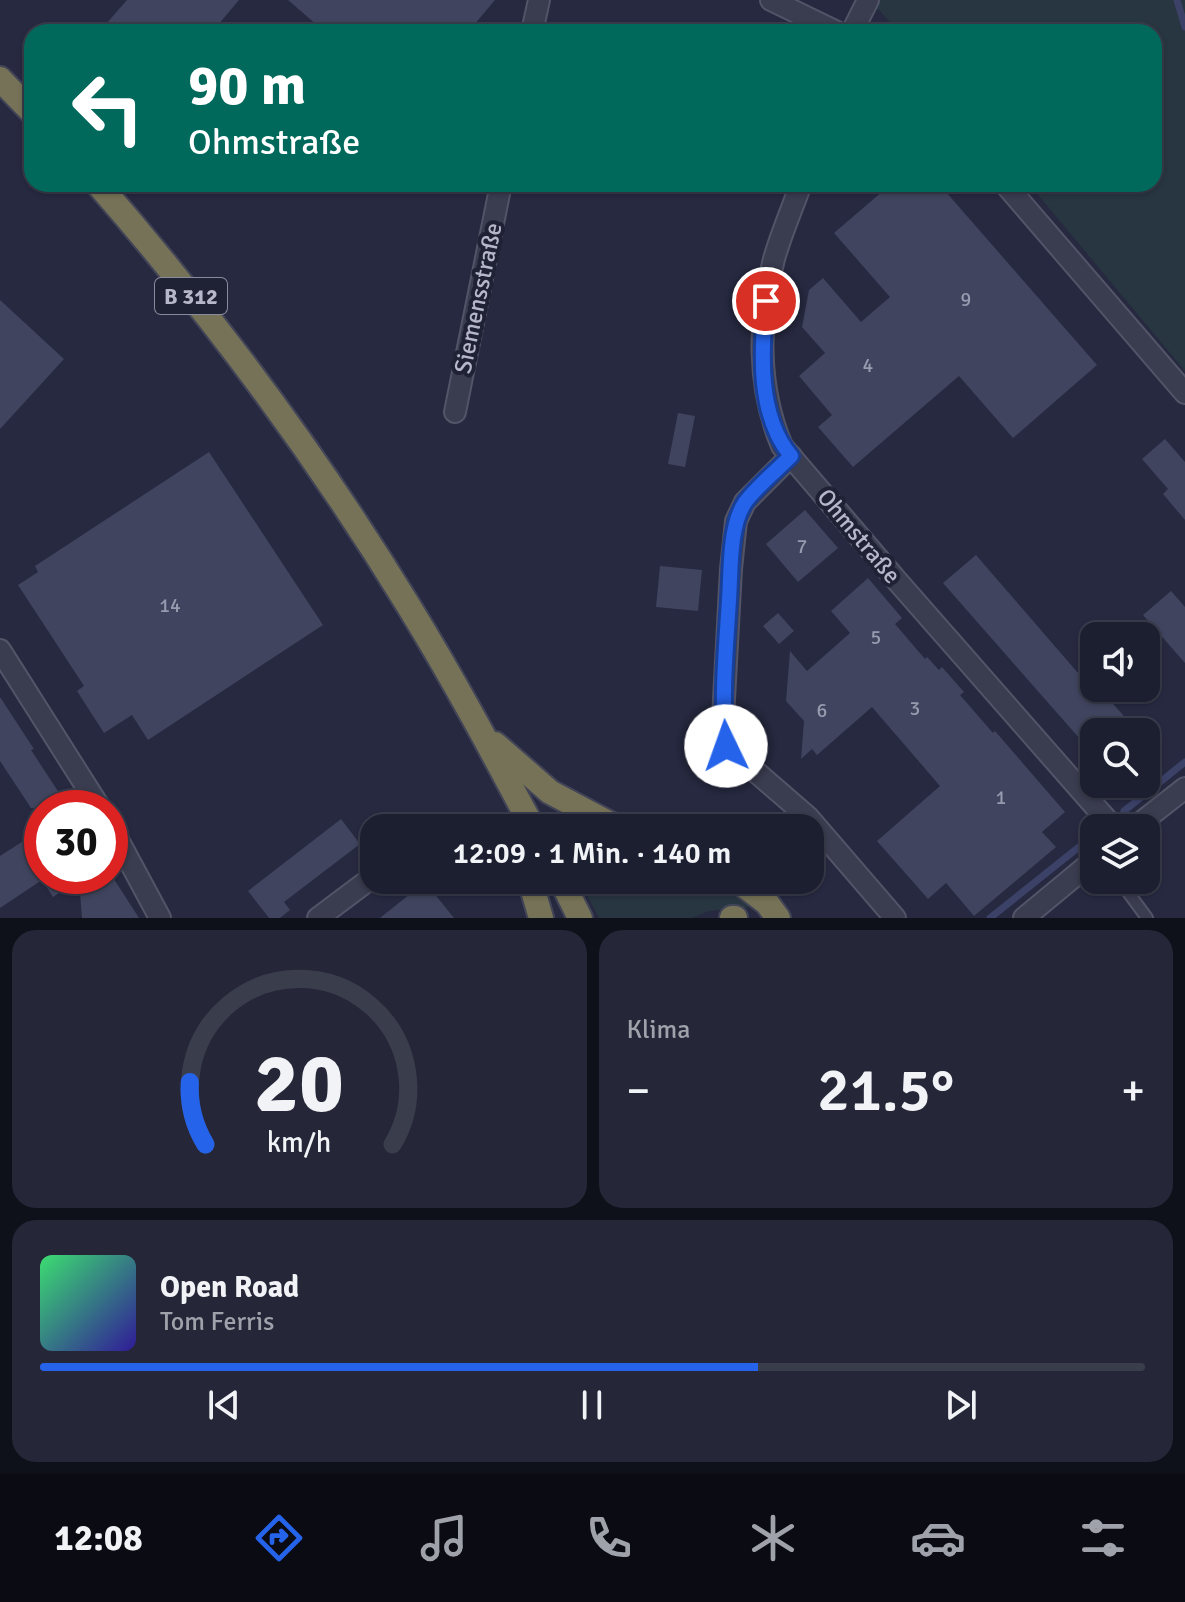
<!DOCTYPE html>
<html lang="de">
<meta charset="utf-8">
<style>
body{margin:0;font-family:Signika,sans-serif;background:#252738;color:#f1f3f6;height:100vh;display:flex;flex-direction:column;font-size:30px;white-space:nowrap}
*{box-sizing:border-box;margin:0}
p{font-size:26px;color:#a0a2ab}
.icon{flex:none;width:44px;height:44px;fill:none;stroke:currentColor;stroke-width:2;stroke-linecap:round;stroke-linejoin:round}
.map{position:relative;height:918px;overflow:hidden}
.side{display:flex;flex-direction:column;gap:12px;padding:12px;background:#0f111a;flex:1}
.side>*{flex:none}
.banner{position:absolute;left:24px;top:24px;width:1138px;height:168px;border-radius:24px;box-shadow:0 2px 6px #0004,0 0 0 2px #3a3d4c;background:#00695c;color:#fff;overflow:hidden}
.tools{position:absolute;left:1080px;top:622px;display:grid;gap:16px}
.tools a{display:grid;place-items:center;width:80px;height:80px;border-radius:16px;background:#1c1f30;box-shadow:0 2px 6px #0004,0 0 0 2px #3a3d4c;font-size:40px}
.speed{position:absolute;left:24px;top:790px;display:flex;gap:16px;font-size:40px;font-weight:700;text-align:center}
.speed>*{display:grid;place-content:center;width:104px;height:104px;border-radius:50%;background:#1c1f30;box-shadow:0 2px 6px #0004,0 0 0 2px #3a3d4c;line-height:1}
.speed .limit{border:12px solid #d22;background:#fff;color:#111}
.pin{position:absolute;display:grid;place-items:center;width:68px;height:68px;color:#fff;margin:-34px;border:4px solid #fff;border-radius:50%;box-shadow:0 2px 8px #0007}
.me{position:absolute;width:88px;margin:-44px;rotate:357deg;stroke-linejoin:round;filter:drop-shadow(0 0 6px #0008)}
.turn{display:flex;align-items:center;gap:28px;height:168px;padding:0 32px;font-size:36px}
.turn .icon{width:104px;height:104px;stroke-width:2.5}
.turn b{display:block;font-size:56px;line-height:68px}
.big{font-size:60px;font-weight:600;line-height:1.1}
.side .tile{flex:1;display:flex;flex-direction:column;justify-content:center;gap:12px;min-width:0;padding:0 28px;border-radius:24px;background:#252738}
.side .dial{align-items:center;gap:0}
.dial svg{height:208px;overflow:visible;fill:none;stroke:#3a3d4c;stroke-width:7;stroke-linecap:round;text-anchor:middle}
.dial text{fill:#f1f3f6;stroke:none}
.song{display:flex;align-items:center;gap:24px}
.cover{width:96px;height:96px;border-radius:12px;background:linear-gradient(135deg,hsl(140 70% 55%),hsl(250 70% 35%))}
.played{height:8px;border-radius:4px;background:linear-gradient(90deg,#2563eb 65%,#3a3d4c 65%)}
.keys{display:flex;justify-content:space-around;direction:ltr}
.heat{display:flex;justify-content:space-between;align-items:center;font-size:44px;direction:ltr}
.side .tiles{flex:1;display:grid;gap:12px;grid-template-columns:1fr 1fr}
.tile:last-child{grid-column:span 2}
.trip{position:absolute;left:360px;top:814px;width:464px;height:80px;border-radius:24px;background:#1c1f30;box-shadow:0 2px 6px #0004,0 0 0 2px #3a3d4c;font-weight:600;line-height:80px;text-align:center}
.tab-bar{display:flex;height:128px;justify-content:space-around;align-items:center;background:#0b0c13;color:#a0a2ab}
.tab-bar .icon{width:56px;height:56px}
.tab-bar .current{color:#2563eb}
.tab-bar b{font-size:36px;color:#f1f3f6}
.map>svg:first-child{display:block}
</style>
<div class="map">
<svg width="1185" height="918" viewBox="0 0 1185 918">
<rect width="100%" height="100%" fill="#262940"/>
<g fill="#283641">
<path d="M 855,0 L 1185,0 L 1185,371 L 1029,184 L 1154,184 L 1154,32 L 899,32 L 879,10 Z"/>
<path d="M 579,880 L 716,880 L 752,902 L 752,907 L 709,911 L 692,918 L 599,918 Z"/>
</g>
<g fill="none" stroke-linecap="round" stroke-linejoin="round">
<g stroke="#3c4168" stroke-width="7">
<path d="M 1177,0 L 1185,27"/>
<path d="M 1124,811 L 1185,762"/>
<path d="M 990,918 L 1094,835"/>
</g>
</g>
<g fill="#40445e">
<path d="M 127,0 L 239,0 L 212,32 L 99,32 Z"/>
<path d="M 288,0 L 495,0 L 468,32 L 325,32 Z"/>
<path d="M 891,184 L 939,184 L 1097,365 L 1013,438 L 959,376 L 853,467 L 818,427 L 832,415 L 799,376 L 825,353 L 802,327 L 809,290 L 823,278 L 861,322 L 890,297 L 834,233 Z"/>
<path d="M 0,300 L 64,359 L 0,429 Z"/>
<path d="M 678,413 L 695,416 L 685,467 L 668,464 Z"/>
<path d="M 1165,439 L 1185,462 L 1185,520 L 1163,494 L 1168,489 L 1142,459 Z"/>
<path d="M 209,452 L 323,625 L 148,740 L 132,715 L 104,733 L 77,691 L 84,686 L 18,585 L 38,572 L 35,566 Z"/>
<path d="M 805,510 L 838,548 L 798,582 L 766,544 Z"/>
<path d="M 976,555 L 1091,688 L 1099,688 L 1138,732 L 1094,732 L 1094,755 L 943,583 Z"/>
<path d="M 660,566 L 702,570 L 698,611 L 656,607 Z"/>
<path d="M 868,578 L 902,618 L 895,624 L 925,659 L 927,657 L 939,670 L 942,667 L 964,692 L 960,695 L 993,733 L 995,731 L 1065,812 L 1042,832 L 1056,847 L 974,916 L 946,883 L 928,899 L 877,841 L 940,786 L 872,707 L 817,755 L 812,749 L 801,759 L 804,721 L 786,701 L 790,651 L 807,671 L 850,633 L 831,611 Z"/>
<path d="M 1171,591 L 1185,607 L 1185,663 L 1143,615 Z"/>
<path d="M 778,613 L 794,631 L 779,644 L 763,626 Z"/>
<path d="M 0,697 L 34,749 L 31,750 L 69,808 L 31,808 L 0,761 Z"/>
<path d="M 341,819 L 360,844 L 284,902 L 290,910 L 280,918 L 269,918 L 248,891 Z"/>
<path d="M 42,829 L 42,876 L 112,876 L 139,918 L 82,918 L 79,880 L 53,897 L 42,880 L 0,908 L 0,856 Z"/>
<path d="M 425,882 L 454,918 L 380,918 Z"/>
</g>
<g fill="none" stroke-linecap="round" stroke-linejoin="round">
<g stroke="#525467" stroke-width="14">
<path id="lane" d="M 1119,880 L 1147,918"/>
</g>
<g stroke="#525467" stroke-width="24">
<g id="street">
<path d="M 771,0 L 837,32"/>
<path d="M 532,32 L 539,0"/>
<path d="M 852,32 L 868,0"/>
<path d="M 801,184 C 792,209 781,234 774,259 C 758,320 757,387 782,446 L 899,583 L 1114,828"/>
<path d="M 1005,184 L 1185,393"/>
<path d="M 455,412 L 501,184"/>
<path d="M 791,456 L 745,502 L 736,521 L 731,569 L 723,718 L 726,746 L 808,817 L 895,918"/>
<path d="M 0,650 L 100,808"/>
<path d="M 110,825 L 160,918"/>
<path d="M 1134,828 L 1185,788"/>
<path d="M 318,918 L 370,879"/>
<path d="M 1024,918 L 1094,860"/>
</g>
</g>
<g stroke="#424457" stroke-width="28">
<g id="highway">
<path d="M 0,79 L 32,112"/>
<path d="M 98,184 C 212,315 317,456 408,605 C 453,678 493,753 533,828"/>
<path d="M 495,744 L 550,792 L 618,828"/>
<path d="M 530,880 L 541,918"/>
<path d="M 561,880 L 580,918"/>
<path d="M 737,880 L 767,903 L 778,918"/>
<path d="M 732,918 L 735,918"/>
</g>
</g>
<use href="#lane" stroke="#3a3c50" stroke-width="10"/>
<use href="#street" stroke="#3a3c50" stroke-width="20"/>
<use href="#highway" stroke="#757257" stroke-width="24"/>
</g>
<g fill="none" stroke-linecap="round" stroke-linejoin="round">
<g stroke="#184099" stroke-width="20">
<path id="route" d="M 726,746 C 721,698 726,649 729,600 C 731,572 729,528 744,504 C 753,490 778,469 791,456 C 757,415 761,351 766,301"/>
</g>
<use href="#route" stroke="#2563eb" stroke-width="14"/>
</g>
<g text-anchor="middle" stroke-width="8" stroke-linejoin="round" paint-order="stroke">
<g font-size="20" fill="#989baf">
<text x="966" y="306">9</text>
<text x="868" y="372">4</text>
<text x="802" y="553">7</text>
<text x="170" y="612">14</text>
<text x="876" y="644">5</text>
<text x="915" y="715">3</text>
<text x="822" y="717">6</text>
<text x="1001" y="804">1</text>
</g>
<rect fill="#1f2135" stroke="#898b9d" stroke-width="2" x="155" y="278" width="72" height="36" rx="6"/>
<g font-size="22" font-weight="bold" fill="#b6b8ca">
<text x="191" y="304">B 312</text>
</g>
<g font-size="24" fill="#b6b8ca" stroke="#1f2135">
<text transform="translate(478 298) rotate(-78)" y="8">Siemensstraße</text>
<text transform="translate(859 536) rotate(50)" y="8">Ohmstraße</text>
</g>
</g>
</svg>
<div class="tools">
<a><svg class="icon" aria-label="sound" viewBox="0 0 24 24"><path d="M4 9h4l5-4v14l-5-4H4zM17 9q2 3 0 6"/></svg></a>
<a><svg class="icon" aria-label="search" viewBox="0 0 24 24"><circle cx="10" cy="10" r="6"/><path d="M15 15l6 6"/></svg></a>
<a><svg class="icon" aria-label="layers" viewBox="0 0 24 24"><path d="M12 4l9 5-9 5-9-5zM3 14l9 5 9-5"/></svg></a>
</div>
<div class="speed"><div class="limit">30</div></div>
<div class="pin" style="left:766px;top:301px;background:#d93025"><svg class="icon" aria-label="arrive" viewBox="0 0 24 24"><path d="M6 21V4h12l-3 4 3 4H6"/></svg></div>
<svg class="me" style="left:726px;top:746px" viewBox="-20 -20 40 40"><circle r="19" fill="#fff"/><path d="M0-13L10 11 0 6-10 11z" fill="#2563eb"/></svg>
<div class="trip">12:09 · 1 Min. · 140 m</div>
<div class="banner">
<div class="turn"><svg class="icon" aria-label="left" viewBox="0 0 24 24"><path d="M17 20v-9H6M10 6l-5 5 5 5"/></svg><div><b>90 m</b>Ohmstraße</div></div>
</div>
</div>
<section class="side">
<div class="tiles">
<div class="tile dial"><svg viewBox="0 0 100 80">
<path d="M14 69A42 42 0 1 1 86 69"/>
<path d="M14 69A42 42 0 0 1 8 45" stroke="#2563eb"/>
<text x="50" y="56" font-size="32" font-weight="700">20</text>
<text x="50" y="72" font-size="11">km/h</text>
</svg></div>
<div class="tile"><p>Klima</p>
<div class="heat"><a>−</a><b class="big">21.5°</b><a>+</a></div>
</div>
<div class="tile">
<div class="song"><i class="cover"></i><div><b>Open Road</b><p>Tom Ferris</p></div></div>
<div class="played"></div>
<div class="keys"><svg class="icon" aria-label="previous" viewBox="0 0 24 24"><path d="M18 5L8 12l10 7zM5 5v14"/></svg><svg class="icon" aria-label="pause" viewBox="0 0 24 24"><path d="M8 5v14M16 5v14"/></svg><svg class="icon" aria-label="next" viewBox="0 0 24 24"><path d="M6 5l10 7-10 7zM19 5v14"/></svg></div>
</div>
</div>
</section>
<nav class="tab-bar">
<b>12:08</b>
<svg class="icon current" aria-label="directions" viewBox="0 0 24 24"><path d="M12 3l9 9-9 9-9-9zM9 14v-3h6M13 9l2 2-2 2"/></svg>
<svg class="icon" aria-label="music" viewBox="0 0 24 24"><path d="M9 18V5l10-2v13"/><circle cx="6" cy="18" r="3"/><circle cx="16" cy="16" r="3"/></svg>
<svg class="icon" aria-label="phone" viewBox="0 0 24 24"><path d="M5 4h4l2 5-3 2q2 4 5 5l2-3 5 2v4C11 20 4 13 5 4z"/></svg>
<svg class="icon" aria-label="climate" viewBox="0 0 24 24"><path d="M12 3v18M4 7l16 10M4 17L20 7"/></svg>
<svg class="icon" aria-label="car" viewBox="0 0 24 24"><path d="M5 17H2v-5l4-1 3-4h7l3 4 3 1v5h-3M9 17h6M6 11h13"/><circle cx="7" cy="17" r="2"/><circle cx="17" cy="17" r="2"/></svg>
<svg class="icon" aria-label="filters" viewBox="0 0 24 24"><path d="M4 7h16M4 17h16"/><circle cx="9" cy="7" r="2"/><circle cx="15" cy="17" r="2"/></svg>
</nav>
